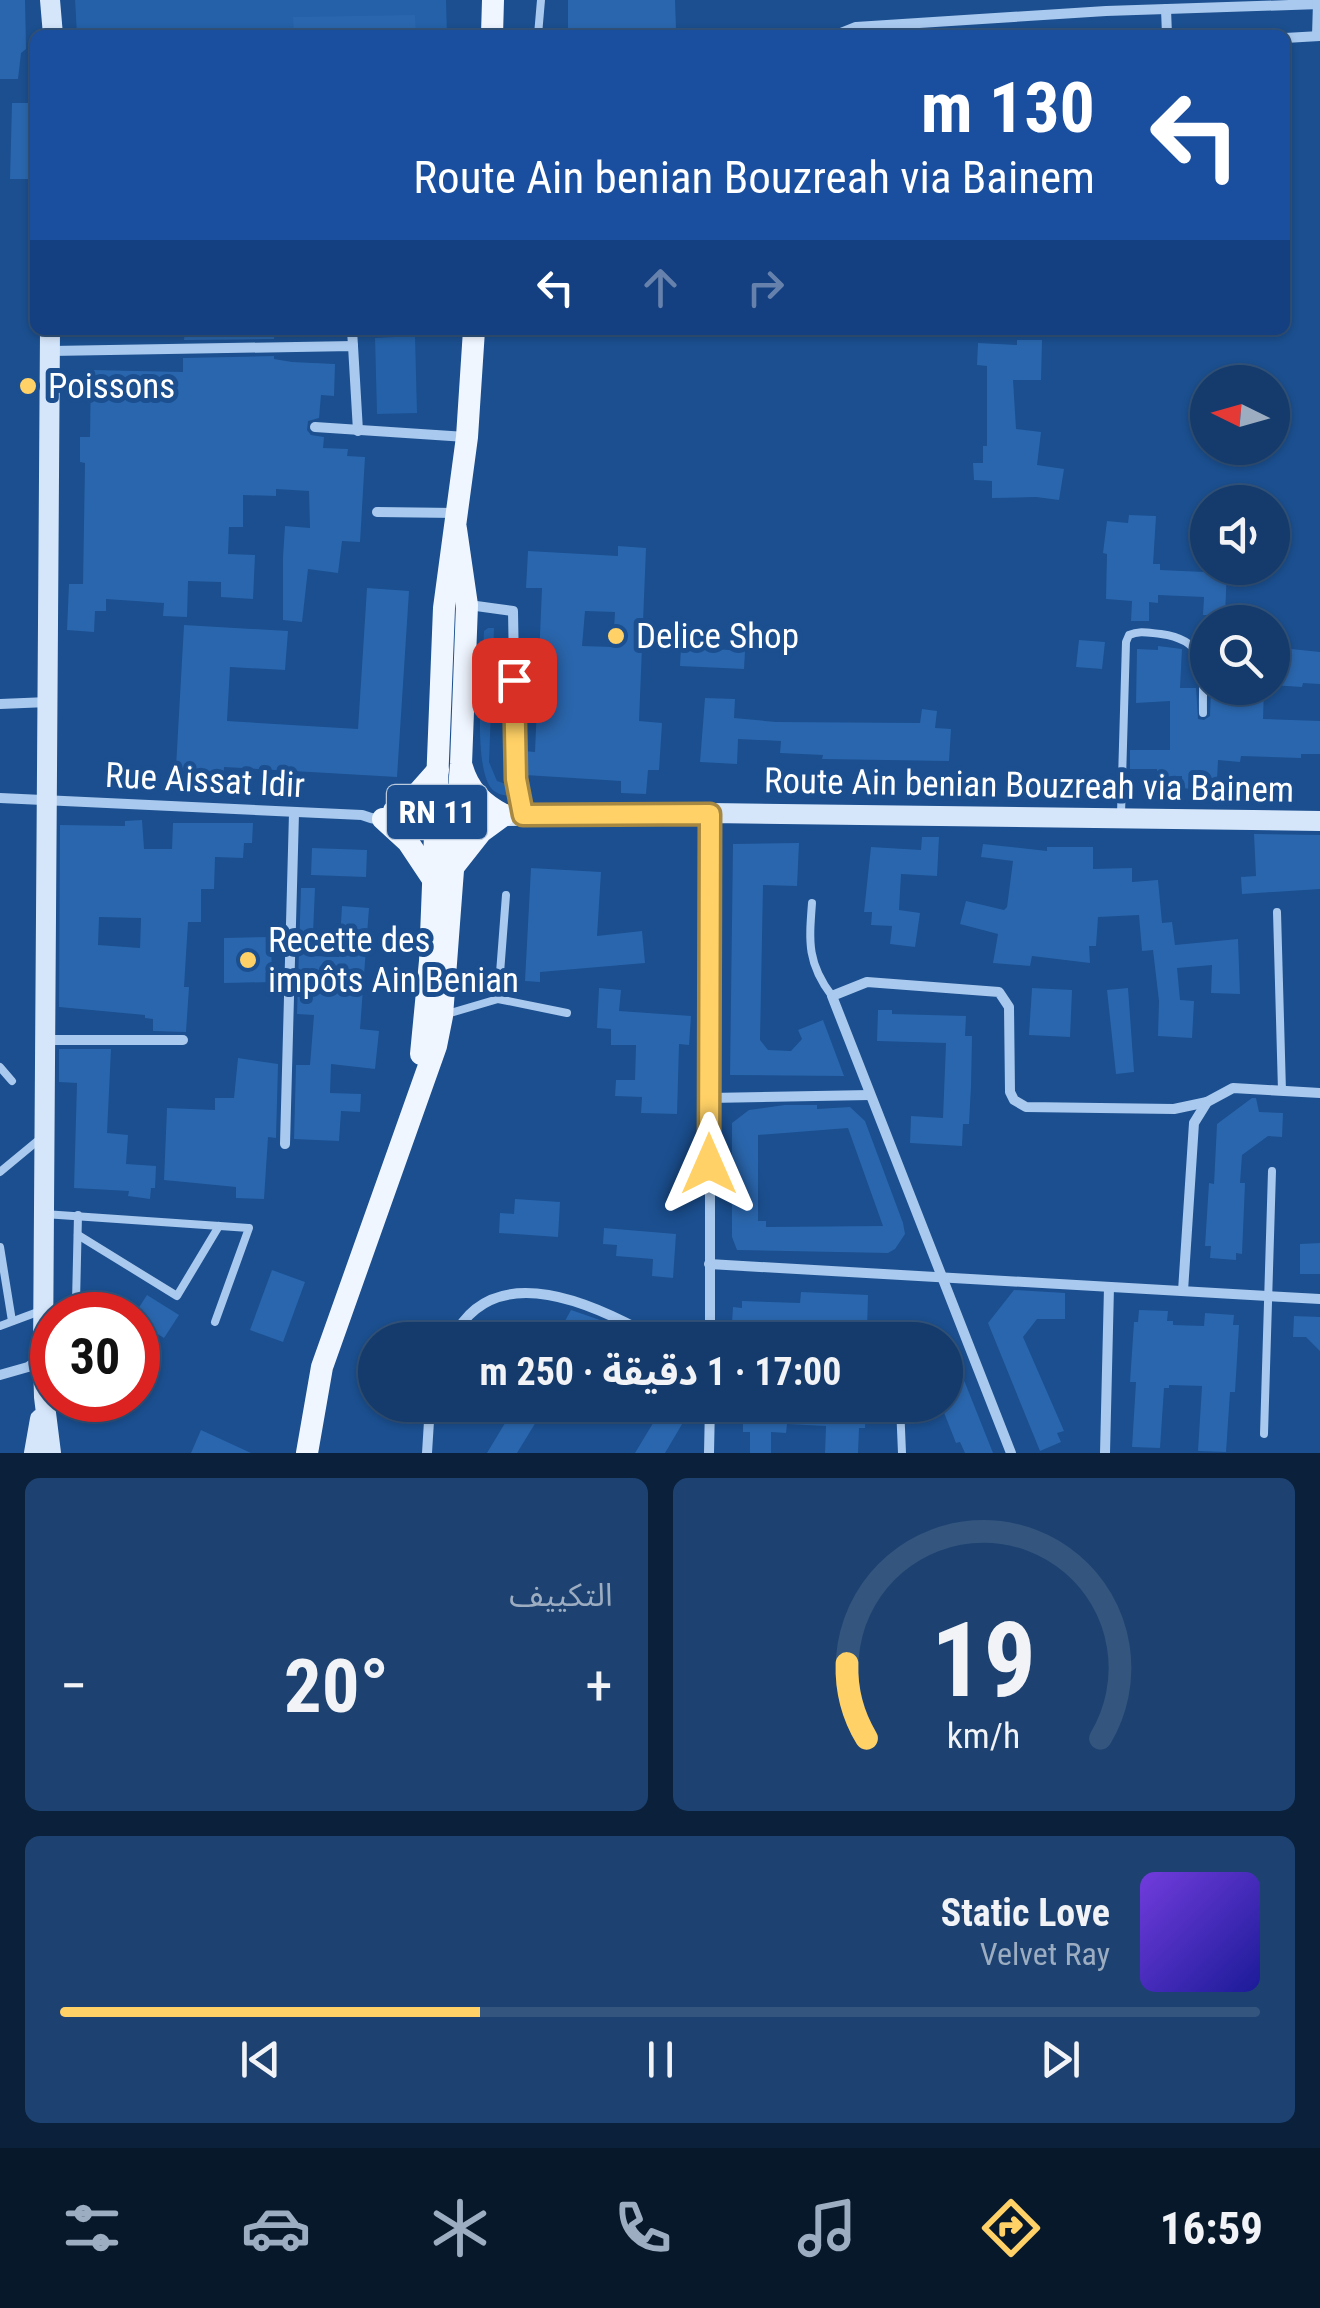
<!DOCTYPE html>
<html lang="ar">
<meta charset="utf-8">
<style>
body{margin:0;font-family:"Roboto Condensed","Noto Sans Arabic",sans-serif;background:#1d4271;color:#f1f3f6;direction:rtl;height:100vh;display:flex;flex-direction:column;font-size:38px;white-space:nowrap}
*{box-sizing:border-box;margin:0}
p{font-size:32px;color:#9dadc1}
.icon{flex:none;width:55px;height:55px;fill:none;stroke:currentColor;stroke-width:2;stroke-linecap:round;stroke-linejoin:round}
.map{position:relative;height:1453px;overflow:hidden;direction:ltr}
.details{display:flex;flex-direction:column;gap:25px;padding:25px;background:#0b203b;flex:1}
.details>*{flex:none}
.top-card{position:absolute;left:30px;top:30px;width:1260px;height:305px;border-radius:15px;box-shadow:0 2px 8px #0004,0 0 0 2px #33557e;direction:rtl;background:#1a4fa0;color:#fff;overflow:hidden}
.needle{width:65px;rotate:275deg}
.fabs{position:absolute;left:1190px;top:365px;display:grid;gap:20px}
.fabs a{display:grid;place-items:center;width:100px;height:100px;border-radius:50%;background:#143b6b;box-shadow:0 2px 8px #0004,0 0 0 2px #33557e;font-size:50px}
.speed{position:absolute;left:30px;top:1292px;display:flex;gap:20px;font-size:50px;font-weight:700;text-align:center}
.speed>*{display:grid;place-content:center;width:130px;height:130px;border-radius:50%;background:#143b6b;box-shadow:0 2px 8px #0004,0 0 0 2px #33557e;line-height:1}
.speed .limit{border:15px solid #d22;background:#fff;color:#111}
.pin{position:absolute;display:grid;place-items:center;width:85px;height:85px;color:#fff;margin:-42px;border-radius:20px;box-shadow:0 5px 15px #0006}
.me{position:absolute;width:110px;margin:-55px;rotate:0deg;stroke-linejoin:round;filter:drop-shadow(0 0 8px #0008)}
.turn{display:flex;align-items:center;gap:35px;height:210px;padding:0 30px;font-size:45px}
.turn .icon{width:130px;height:130px;stroke-width:2.5}
.turn b{display:block;font-size:70px;line-height:85px}
.lanes{display:flex;align-items:center;height:95px;padding:0 30px;background:#0003;justify-content:center;gap:50px;direction:ltr}
.lanes .off{opacity:.35}
.big{font-size:75px;font-weight:700;line-height:1.1}
.details .tile{flex:1;display:flex;flex-direction:column;justify-content:center;gap:15px;min-width:0;padding:0 35px;border-radius:15px;background:#1d4271}
.details .dial{align-items:center;gap:0}
.dial svg{height:260px;overflow:visible;fill:none;stroke:#33557e;stroke-width:7;stroke-linecap:round;text-anchor:middle}
.dial text{fill:#f1f3f6;stroke:none}
.song{display:flex;align-items:center;gap:30px}
.cover{width:120px;height:120px;border-radius:15px;background:linear-gradient(135deg,hsl(260 70% 55%),hsl(240 70% 35%))}
.played{height:10px;border-radius:5px;background:linear-gradient(90deg,#ffd166 35%,#33557e 35%)}
.keys{display:flex;justify-content:space-around;direction:ltr}
.heat{display:flex;justify-content:space-between;align-items:center;font-size:55px;direction:ltr}
.details .tiles{flex:1;display:grid;gap:25px;grid-template-columns:1fr 1fr}
.tile:last-child{grid-column:span 2}
.trip{position:absolute;left:358px;top:1322px;width:605px;height:100px;border-radius:50px;background:#143b6b;box-shadow:0 2px 8px #0004,0 0 0 2px #33557e;font-weight:700;line-height:100px;text-align:center;direction:rtl}
.tabs{display:flex;height:160px;justify-content:space-around;align-items:center;background:#08182b;color:#9dadc1}
.tabs .icon{width:70px;height:70px}
.tabs .current{color:#ffd166}
.tabs b{font-size:45px;color:#f1f3f6}
.map>svg:first-child{display:block}
</style>
<div class="map">
<svg width="1320" height="1453" viewBox="0 0 1320 1453">
<rect width="100%" height="100%" fill="#1b4f8f"/>
<g fill="#2461a8">
<path d="M 75,0 L 446,0 L 447,35 L 77,35 Z"/>
<path d="M 415,336 L 417,413 L 377,414 L 375,338 Z"/>
<path d="M 488,628 L 494,628 L 489,762 L 497,781 L 512,786 L 512,796 C 503,795 497,795 491,788 C 472,763 483,666 484,631 Z"/>
</g>
<g fill="#2a66ad" fill-rule="evenodd">
<path d="M 0,0 L 25,0 L 26,49 L 21,53 L 18,79 L 0,79 Z"/>
<path d="M 568,0 L 675,0 L 676,30 L 568,31 Z"/>
<path d="M 415,15 L 416,35 L 294,35 L 293,17 Z"/>
<path d="M 12,103 L 32,103 L 32,179 L 10,179 Z"/>
<path d="M 185,330 L 275,330 L 274,339 L 184,340 Z"/>
<path d="M 1017,340 L 1042,340 L 1041,380 L 1013,380 L 1016,429 L 1041,432 L 1037,465 L 1064,469 L 1059,500 L 1036,497 L 992,498 L 992,481 L 974,480 L 973,463 L 983,463 L 983,446 L 987,446 L 987,366 L 977,365 L 978,343 L 1017,345 Z"/>
<path d="M 274,356 L 274,359 L 292,362 L 335,364 L 334,396 L 321,395 L 319,418 L 308,421 L 307,430 L 311,435 L 324,437 L 323,448 L 348,449 L 347,456 L 365,457 L 360,542 L 342,541 L 338,573 L 308,569 L 302,622 L 283,620 L 283,557 L 285,526 L 310,528 L 309,491 L 276,489 L 276,496 L 243,495 L 243,527 L 229,527 L 228,554 L 255,555 L 253,599 L 221,597 L 221,582 L 188,581 L 187,617 L 163,616 L 164,603 L 106,599 L 106,611 L 95,611 L 94,632 L 67,630 L 69,584 L 83,584 L 85,463 L 80,462 L 80,437 L 90,437 L 91,370 L 183,372 L 183,358 Z"/>
<path d="M 1129,515 L 1156,516 L 1153,564 L 1160,564 L 1160,570 L 1204,572 L 1204,568 L 1227,568 L 1225,616 L 1203,615 L 1204,597 L 1158,595 L 1158,603 L 1149,602 L 1149,621 L 1131,621 L 1132,601 L 1106,599 L 1107,554 L 1103,553 L 1107,521 L 1128,523 Z"/>
<path d="M 618,546 L 646,548 L 639,721 L 662,723 L 659,770 L 648,770 L 646,794 L 621,793 L 621,781 L 525,775 L 524,751 L 535,752 L 542,588 L 526,588 L 528,551 L 618,556 ZM 585,611 L 615,612 L 613,647 L 582,646 Z"/>
<path d="M 367,588 L 409,591 L 397,777 L 224,767 L 223,788 L 175,785 L 184,625 L 288,631 L 285,670 L 230,667 L 227,721 L 358,729 Z"/>
<path d="M 1079,640 L 1105,642 L 1102,669 L 1076,667 Z"/>
<path d="M 1158,646 L 1182,649 L 1180,688 L 1196,688 L 1198,719 L 1204,720 L 1210,716 L 1211,688 L 1264,688 L 1263,719 L 1320,721 L 1320,754 L 1301,754 L 1301,758 L 1241,756 L 1240,762 L 1218,760 L 1216,800 L 1191,799 L 1192,789 L 1182,788 L 1182,776 L 1157,777 L 1157,769 L 1130,769 L 1130,750 L 1170,750 L 1170,701 L 1136,703 L 1137,649 L 1158,650 Z"/>
<path d="M 681,647 L 745,651 L 744,669 L 680,666 Z"/>
<path d="M 1272,647 L 1320,652 L 1320,684 L 1303,683 L 1302,687 L 1272,685 Z"/>
<path d="M 705,698 L 735,699 L 734,718 L 776,722 L 920,723 L 922,709 L 937,711 L 935,728 L 951,729 L 949,761 L 822,759 L 823,755 L 780,753 L 781,741 L 738,739 L 737,764 L 700,762 Z"/>
<path d="M 142,820 L 144,849 L 172,849 L 173,823 L 253,823 L 252,843 L 244,843 L 243,858 L 215,857 L 214,889 L 201,889 L 201,922 L 188,922 L 184,987 L 189,987 L 186,1032 L 153,1031 L 153,1019 L 145,1018 L 145,1015 L 59,1007 L 60,825 L 125,826 L 125,821 ZM 99,917 L 141,918 L 140,948 L 98,945 Z"/>
<path d="M 1254,834 L 1320,835 L 1320,889 L 1242,894 L 1241,877 L 1256,876 Z"/>
<path d="M 922,837 L 939,837 L 937,876 L 901,874 L 899,910 L 920,913 L 915,947 L 890,944 L 892,926 L 871,925 L 872,912 L 864,912 L 871,847 L 921,850 Z"/>
<path d="M 799,843 L 797,886 L 763,885 L 760,1040 L 768,1050 L 791,1051 L 802,1039 L 798,1030 L 823,1020 L 844,1076 L 730,1075 L 733,844 Z"/>
<path d="M 983,844 L 1047,851 L 1047,847 L 1093,847 L 1093,869 L 1132,868 L 1132,882 L 1158,880 L 1162,923 L 1172,922 L 1175,945 L 1238,939 L 1240,994 L 1211,993 L 1212,965 L 1177,968 L 1180,1000 L 1194,1001 L 1192,1038 L 1158,1036 L 1159,1001 L 1153,950 L 1142,951 L 1139,915 L 1098,917 L 1096,946 L 1089,946 L 1090,963 L 1032,956 L 1030,966 L 993,963 L 998,934 L 960,924 L 966,901 L 1004,910 L 1007,907 L 1013,861 L 981,857 Z"/>
<path d="M 312,848 L 367,850 L 366,877 L 311,875 Z"/>
<path d="M 531,868 L 601,872 L 597,936 L 642,931 L 645,963 L 540,972 L 540,982 L 525,981 Z"/>
<path d="M 301,888 L 315,888 L 312,956 L 339,957 L 342,906 L 369,908 L 360,1029 L 379,1031 L 375,1069 L 331,1064 L 330,1093 L 361,1094 L 360,1112 L 341,1111 L 339,1141 L 294,1139 L 296,1065 L 310,1065 L 314,1015 L 297,1014 Z"/>
<path d="M 271,937 L 272,982 L 224,983 L 224,938 Z"/>
<path d="M 599,988 L 621,990 L 619,1011 L 691,1016 L 689,1045 L 679,1044 L 677,1114 L 641,1113 L 642,1097 L 615,1096 L 616,1080 L 635,1080 L 636,1045 L 611,1045 L 611,1029 L 597,1028 Z"/>
<path d="M 1032,988 L 1072,990 L 1070,1037 L 1029,1035 Z"/>
<path d="M 1128,988 L 1134,1072 L 1116,1074 L 1107,990 Z"/>
<path d="M 878,1010 L 892,1010 L 892,1014 L 966,1016 L 965,1036 L 972,1036 L 971,1086 L 969,1124 L 963,1124 L 962,1146 L 910,1143 L 911,1116 L 943,1118 L 946,1043 L 877,1041 Z"/>
<path d="M 59,1049 L 111,1049 L 107,1133 L 128,1135 L 126,1164 L 156,1166 L 155,1188 L 151,1188 L 150,1199 L 128,1196 L 129,1191 L 74,1188 L 77,1083 L 59,1082 Z"/>
<path d="M 238,1058 L 278,1064 L 276,1138 L 268,1137 L 264,1199 L 236,1198 L 236,1187 L 164,1180 L 167,1108 L 215,1110 L 215,1098 L 234,1098 Z"/>
<path d="M 1252,1098 L 1256,1098 L 1259,1112 L 1283,1113 L 1282,1137 L 1268,1136 L 1242,1155 L 1240,1183 L 1245,1183 L 1242,1254 L 1236,1253 L 1236,1260 L 1210,1258 L 1211,1246 L 1205,1246 L 1209,1183 L 1214,1184 L 1217,1124 Z"/>
<path d="M 785,1105 L 817,1105 L 817,1109 L 850,1107 L 865,1121 L 903,1223 L 905,1234 L 895,1249 L 888,1253 L 737,1250 L 732,1237 L 732,1123 L 749,1110 ZM 848,1128 L 883,1226 L 766,1227 L 766,1221 L 758,1221 L 758,1135 Z"/>
<path d="M 515,1199 L 560,1202 L 558,1237 L 499,1233 L 500,1213 L 514,1214 Z"/>
<path d="M 604,1228 L 676,1234 L 673,1278 L 652,1276 L 653,1259 L 616,1256 L 617,1245 L 603,1244 Z"/>
<path d="M 1320,1243 L 1320,1274 L 1300,1274 L 1300,1244 Z"/>
<path d="M 272,1270 L 305,1282 L 283,1342 L 250,1330 Z"/>
<path d="M 1014,1290 L 1065,1293 L 1065,1319 L 1037,1319 L 1023,1337 L 1064,1431 L 1057,1433 L 1061,1442 L 1040,1451 L 988,1323 Z"/>
<path d="M 801,1292 L 868,1295 L 867,1330 L 861,1330 L 861,1340 L 828,1340 L 828,1329 L 779,1327 L 779,1340 L 731,1339 L 733,1307 L 742,1308 L 742,1301 L 800,1303 Z"/>
<path d="M 147,1295 L 179,1315 L 164,1338 L 138,1322 L 138,1309 Z"/>
<path d="M 571,1310 L 600,1320 L 635,1340 L 577,1340 L 560,1330 Z"/>
<path d="M 1139,1310 L 1168,1311 L 1167,1321 L 1173,1321 L 1173,1325 L 1204,1326 L 1205,1313 L 1234,1315 L 1233,1325 L 1239,1325 L 1235,1392 L 1230,1392 L 1226,1452 L 1198,1451 L 1202,1386 L 1169,1385 L 1169,1388 L 1164,1388 L 1160,1448 L 1132,1447 L 1136,1382 L 1130,1382 L 1134,1322 L 1138,1322 Z"/>
<path d="M 1294,1316 L 1320,1317 L 1320,1351 L 1306,1337 L 1293,1337 Z"/>
<path d="M 945,1335 L 946,1335 L 993,1453 L 965,1453 L 960,1442 L 956,1443 L 941,1405 L 945,1405 Z"/>
<path d="M 664,1405 L 674,1405 L 688,1414 L 665,1453 L 635,1453 Z"/>
<path d="M 743,1405 L 866,1405 L 865,1428 L 859,1428 L 858,1453 L 825,1453 L 826,1426 L 787,1424 L 786,1433 L 771,1432 L 771,1453 L 750,1453 L 750,1432 L 743,1432 Z"/>
<path d="M 514,1408 L 536,1422 L 517,1453 L 487,1453 Z"/>
<path d="M 201,1430 L 251,1453 L 191,1453 Z"/>
</g>
<g fill="none" stroke-linecap="round" stroke-linejoin="round">
<g stroke="#a9c9ee" stroke-width="8">
<path d="M 538,35 L 541,0"/>
<path d="M 1121,814 L 1126,642 L 1129,635 C 1140,630 1149,633 1161,634 C 1211,641 1202,672 1203,713"/>
<path d="M 812,903 C 809,942 807,963 832,996"/>
<path d="M 1277,912 L 1282,1091"/>
<path d="M 498,999 L 506,895"/>
<path d="M 447,1014 L 498,999 L 567,1013"/>
<path d="M 0,1067 L 12,1081"/>
<path d="M 0,1172 L 41,1138"/>
<path d="M 44,1214 L 249,1228 L 215,1322"/>
<path d="M 78,1235 L 177,1296 L 219,1226"/>
<path d="M 0,1247 L 12,1321"/>
<path d="M 76,1302 L 78,1215"/>
<path d="M 0,1326 L 43,1310"/>
<path d="M 900,1405 L 902,1453"/>
<path d="M 1264,1434 L 1272,1171"/>
</g>
<g stroke="#a9c9ee" stroke-width="10">
<path d="M 1166,9 L 1167,35"/>
<path d="M 836,35 L 856,27 L 1106,11 L 1320,4"/>
<path d="M 1317,36 L 1318,2"/>
<path d="M 1285,38 L 1320,36"/>
<path d="M 352,330 L 353,346"/>
<path d="M 51,351 L 353,346 L 358,431"/>
<path d="M 315,427 L 466,437"/>
<path d="M 377,512 L 456,513"/>
<path d="M 469,605 L 513,611 L 516,779 L 523,815"/>
<path d="M 0,704 L 48,702"/>
<path d="M 0,798 L 362,815 C 382,823 416,824 437,817"/>
<path d="M 45,1040 L 183,1040"/>
<path d="M 709,1098 L 870,1095"/>
<path d="M 285,1144 L 294,813"/>
<path d="M 709,1264 L 1320,1299"/>
<path d="M 1183,1291 L 1194,1123 L 1207,1102 L 1233,1088 L 1320,1093"/>
<path d="M 452,1340 C 493,1254 599,1306 658,1340"/>
<path d="M 710,1340 L 710,813"/>
<path d="M 0,1375 L 28,1367 L 42,1357"/>
<path d="M 427,1453 L 430,1405"/>
<path d="M 709,1453 L 710,1405"/>
<path d="M 1011,1453 L 832,996 L 867,982 L 999,992 L 1009,1007 L 1010,1092 L 1014,1100 L 1026,1107 L 1174,1109 L 1207,1102"/>
<path d="M 1105,1453 L 1109,1287"/>
</g>
<g stroke="#d6e6fa" stroke-width="20">
<path d="M 50,0 L 53,35"/>
<path d="M 50,330 L 43,1356 L 44,1397 L 51,1453"/>
<path d="M 442,817 L 710,813 L 1320,821"/>
<path d="M 34,1453 L 40,1419"/>
</g>
<g stroke="#f0f6ff" stroke-width="22">
<path d="M 492,35 L 493,0"/>
<path d="M 462,767 C 469,791 483,804 504,815"/>
<path d="M 394,811 L 415,796 L 438,770"/>
<path d="M 383,819 L 408,842 L 434,881"/>
<path d="M 455,865 L 481,832 L 504,815"/>
<path d="M 421,1054 L 430,961 L 444,608 L 467,437 L 474,330"/>
<path d="M 307,1453 L 322,1367 L 436,1046 L 442,1016 L 461,764 L 467,605 L 456,529"/>
</g>
</g>
<g fill="none" stroke-linecap="round" stroke-linejoin="round">
<g stroke="#a68842" stroke-width="25">
<path id="route" d="M 514,680 L 516,779 L 523,815 L 710,814 L 709,1164"/>
</g>
<use href="#route" stroke="#ffd166" stroke-width="18"/>
</g>
<g fill="#ffd166" stroke="#1b4f8f" stroke-width="4">
<circle cx="28" cy="386" r="10"/>
<circle cx="616" cy="636" r="10"/>
<circle cx="248" cy="960" r="10"/>
</g>
<g text-anchor="middle" stroke-width="10" stroke-linejoin="round" paint-order="stroke">
<rect fill="#1b4f8f" stroke="#bbcadd" stroke-width="2.5" x="387" y="785" width="100" height="54" rx="8"/>
<g font-size="32" font-weight="bold" fill="#fff">
<text x="437" y="823">RN 11</text>
</g>
<g font-size="35" fill="#fff" stroke="#1b4f8f" text-anchor="start">
<text x="48" y="398">Poissons</text>
<text x="636" y="648">Delice Shop</text>
<text x="268" y="952">Recette des<tspan x="268" dy="40">impôts Ain Benian</tspan></text>
</g>
<g font-size="35" fill="#fff" stroke="#1b4f8f">
<text transform="translate(205 780) rotate(3)" y="12">Rue Aissat Idir</text>
<text transform="translate(1029 785) rotate(1)" y="12">Route Ain benian Bouzreah via Bainem</text>
</g>
</g>
</svg>
<div class="fabs">
<a><svg class="needle" viewBox="-14 -14 28 28"><path d="M0-13l5 13h-10z" fill="#e53935"/><path d="M0 13l5-13h-10z" fill="#9dadc1"/></svg></a>
<a><svg class="icon" aria-label="sound" viewBox="0 0 24 24"><path d="M4 9h4l5-4v14l-5-4H4zM17 9q2 3 0 6"/></svg></a>
<a><svg class="icon" aria-label="search" viewBox="0 0 24 24"><circle cx="10" cy="10" r="6"/><path d="M15 15l6 6"/></svg></a>
</div>
<div class="speed"><div class="limit">30</div></div>
<div class="pin" style="left:514px;top:680px;background:#d93025"><svg class="icon" aria-label="arrive" viewBox="0 0 24 24"><path d="M6 21V4h12l-3 4 3 4H6"/></svg></div>
<svg class="me" style="left:709px;top:1164px" viewBox="-20 -20 40 40"><path d="M0-17L14 15 0 8-14 15z" fill="#ffd166" stroke="#fff" stroke-width="4"/></svg>
<div class="trip">17:00 · 1 دقيقة · 250 m</div>
<div class="top-card">
<div class="turn"><svg class="icon" aria-label="left" viewBox="0 0 24 24"><path d="M17 20v-9H6M10 6l-5 5 5 5"/></svg><div><b>130 m</b>Route Ain benian Bouzreah via Bainem</div></div>
<div class="lanes"><svg class="icon" aria-label="left" viewBox="0 0 24 24"><path d="M17 20v-9H6M10 6l-5 5 5 5"/></svg><svg class="icon off" aria-label="ahead" viewBox="0 0 24 24"><path d="M12 20V5M6 11l6-6 6 6"/></svg><svg class="icon off" aria-label="right" viewBox="0 0 24 24"><path d="M7 20v-9h11M14 6l5 5-5 5"/></svg></div>
</div>
</div>
<section class="details">
<div class="tiles">
<div class="tile dial"><svg viewBox="0 0 100 80">
<path d="M14 69A42 42 0 1 1 86 69"/>
<path d="M14 69A42 42 0 0 1 8 46" stroke="#ffd166"/>
<text x="50" y="56" font-size="32" font-weight="700">19</text>
<text x="50" y="72" font-size="11">km/h</text>
</svg></div>
<div class="tile"><p>التكييف</p>
<div class="heat"><a>−</a><b class="big">20°</b><a>+</a></div>
</div>
<div class="tile">
<div class="song"><i class="cover"></i><div><b>Static Love</b><p>Velvet Ray</p></div></div>
<div class="played"></div>
<div class="keys"><svg class="icon" aria-label="previous" viewBox="0 0 24 24"><path d="M18 5L8 12l10 7zM5 5v14"/></svg><svg class="icon" aria-label="pause" viewBox="0 0 24 24"><path d="M8 5v14M16 5v14"/></svg><svg class="icon" aria-label="next" viewBox="0 0 24 24"><path d="M6 5l10 7-10 7zM19 5v14"/></svg></div>
</div>
</div>
</section>
<nav class="tabs">
<b>16:59</b>
<svg class="icon current" aria-label="directions" viewBox="0 0 24 24"><path d="M12 3l9 9-9 9-9-9zM9 14v-3h6M13 9l2 2-2 2"/></svg>
<svg class="icon" aria-label="music" viewBox="0 0 24 24"><path d="M9 18V5l10-2v13"/><circle cx="6" cy="18" r="3"/><circle cx="16" cy="16" r="3"/></svg>
<svg class="icon" aria-label="phone" viewBox="0 0 24 24"><path d="M5 4h4l2 5-3 2q2 4 5 5l2-3 5 2v4C11 20 4 13 5 4z"/></svg>
<svg class="icon" aria-label="climate" viewBox="0 0 24 24"><path d="M12 3v18M4 7l16 10M4 17L20 7"/></svg>
<svg class="icon" aria-label="car" viewBox="0 0 24 24"><path d="M5 17H2v-5l4-1 3-4h7l3 4 3 1v5h-3M9 17h6M6 11h13"/><circle cx="7" cy="17" r="2"/><circle cx="17" cy="17" r="2"/></svg>
<svg class="icon" aria-label="filters" viewBox="0 0 24 24"><path d="M4 7h16M4 17h16"/><circle cx="9" cy="7" r="2"/><circle cx="15" cy="17" r="2"/></svg>
</nav>
